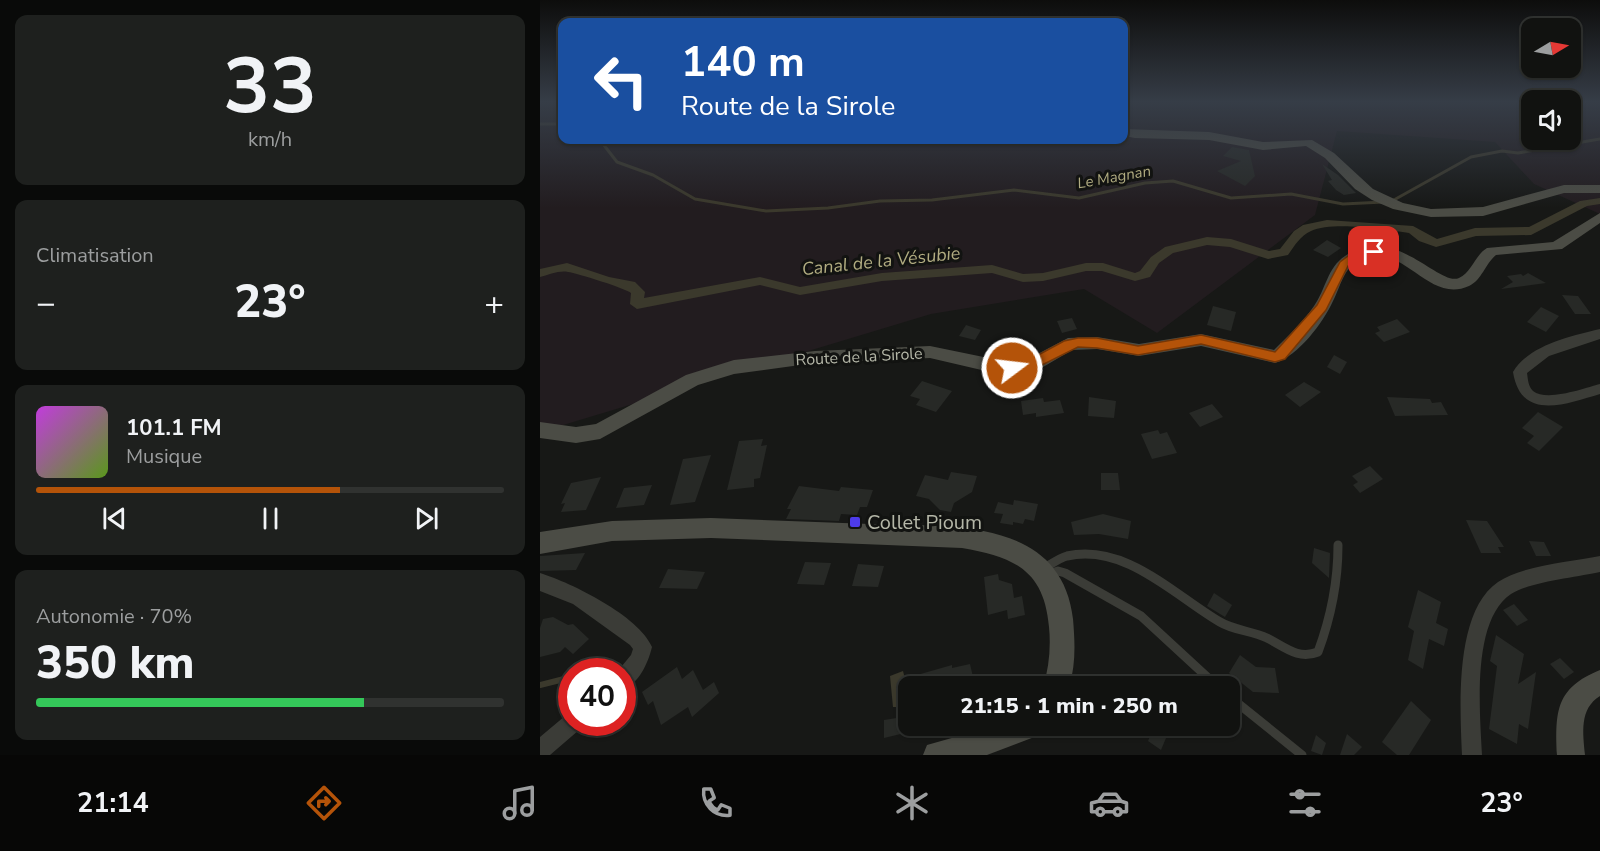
<!DOCTYPE html>
<html lang="fr">
<meta charset="utf-8">
<style>
body{margin:0;font-family:"Nunito Sans",sans-serif;background:#1e201e;color:#f1f3f6;height:100vh;display:flex;flex-direction:column;font-size:22px;white-space:nowrap}
*{box-sizing:border-box;margin:0}
p{font-size:20px;color:#9c9e9f}
.icon{flex:none;width:33px;height:33px;fill:none;stroke:currentColor;stroke-width:2;stroke-linecap:round;stroke-linejoin:round}
.map{position:relative;flex:1;overflow:hidden}
.drawer{display:flex;flex-direction:column;gap:15px;padding:15px;background:#090a09;width:540px}
.drawer>*{flex:none}
.banner{position:absolute;left:18px;top:18px;width:570px;height:126px;border-radius:12px;box-shadow:0 2px 4px #0004,0 0 0 2px #303230;background:#1a4fa0;color:#fff;overflow:hidden}
.needle{width:39px;rotate:80deg}
.controls{position:absolute;left:981px;top:18px;display:grid;gap:12px}
.controls a{display:grid;place-items:center;width:60px;height:60px;border-radius:12px;background:#111210;box-shadow:0 2px 4px #0004,0 0 0 2px #303230;font-size:30px}
.speed{position:absolute;left:18px;top:658px;display:flex;gap:12px;font-size:30px;font-weight:700;text-align:center}
.speed>*{display:grid;place-content:center;width:78px;height:78px;border-radius:50%;background:#111210;box-shadow:0 2px 4px #0004,0 0 0 2px #303230;line-height:1}
.speed .limit{border:9px solid #d22;background:#fff;color:#111}
.pin{position:absolute;display:grid;place-items:center;width:51px;height:51px;color:#fff;margin:-26px;border-radius:12px;box-shadow:0 3px 9px #0006}
.me{position:absolute;width:66px;margin:-33px;rotate:75deg;stroke-linejoin:round;filter:drop-shadow(0 0 4px #0008)}
.turn{display:flex;align-items:center;gap:21px;height:126px;padding:0 24px;font-size:27px}
.turn .icon{width:78px;height:78px;stroke-width:2.5}
.turn b{display:block;font-size:42px;line-height:51px}
.big{font-size:45px;font-weight:800;line-height:1.1}
.drawer .tile{flex:1;display:flex;flex-direction:column;justify-content:center;gap:9px;min-width:0;padding:0 21px;border-radius:12px;background:#1e201e}
.drawer .dial{align-items:center;gap:0}
.dial b{font-size:78px;line-height:1}
.song{display:flex;align-items:center;gap:18px}
.cover{width:72px;height:72px;border-radius:9px;background:linear-gradient(135deg,hsl(290 70% 55%),hsl(90 70% 35%))}
.played{height:6px;border-radius:3px;background:linear-gradient(90deg,#b45309 65%,#303230 65%)}
.keys{display:flex;justify-content:space-around;direction:ltr}
.heat{display:flex;justify-content:space-between;align-items:center;font-size:33px;direction:ltr}
.charge{height:9px;border-radius:4px;background:linear-gradient(90deg,#34c759 70%,#303230 0)}
.trip{position:absolute;left:358px;top:676px;width:342px;height:60px;border-radius:12px;background:#111210;box-shadow:0 2px 4px #0004,0 0 0 2px #303230;font-weight:800;line-height:60px;text-align:center}
.tab-bar{display:flex;height:96px;justify-content:space-around;align-items:center;background:#070706;color:#9c9e9f}
.tab-bar .icon{width:42px;height:42px}
.tab-bar .selected{color:#b45309}
.tab-bar b{font-size:27px;color:#f1f3f6}
main{display:flex;flex:1;min-height:0}
.map>svg:first-child{display:block}
</style>
<main>
<section class="drawer">
<div class="tile dial"><b>33</b><p>km/h</p></div>
<div class="tile"><p>Climatisation</p>
<div class="heat"><a>−</a><b class="big">23°</b><a>+</a></div>
</div>
<div class="tile">
<div class="song"><i class="cover"></i><div><b>101.1 FM</b><p>Musique</p></div></div>
<div class="played"></div>
<div class="keys"><svg class="icon" aria-label="previous" viewBox="0 0 24 24"><path d="M18 5L8 12l10 7zM5 5v14"/></svg><svg class="icon" aria-label="pause" viewBox="0 0 24 24"><path d="M8 5v14M16 5v14"/></svg><svg class="icon" aria-label="next" viewBox="0 0 24 24"><path d="M6 5l10 7-10 7zM19 5v14"/></svg></div>
</div>
<div class="tile"><p>Autonomie · 70%</p><b class="big">350 km</b><div class="charge"></div></div>
</section>
<div class="map">
<svg width="1060" height="755" viewBox="0 0 1060 755">
<rect width="100%" height="100%" fill="#171816"/>
<path fill="#221c1f" d="M 0,102 L 22,102 L 22,140 L 584,140 L 584,102 L 991,102 L 992,140 L 1030,140 L 1031,102 L 1060,102 L 1060,214 L 994,184 L 955,142 L 797,131 L 775,215 L 617,333 L 544,289 L 391,314 L 0,432 Z"/>
<path fill="#3b392c" d="M 363,671 L 369,695 L 366,707 L 353,707 L 350,676 Z"/>
<g fill="none" stroke-linecap="round" stroke-linejoin="round">
<g stroke="#3b392c" stroke-width="3">
<path d="M 0,124 L 22,124"/>
<path d="M 60,140 L 77,162 L 113,175 L 155,199 L 226,211 L 288,208 L 340,201 L 392,200 L 474,190 L 539,198 L 605,183 L 633,181 L 691,198 L 751,194 L 803,204 L 844,202"/>
<path d="M 852,201 L 931,157 L 962,151 L 978,153 L 1060,139"/>
</g>
<path stroke="#3b392c" stroke-width="6" d="M 0,685 L 32,677"/>
<path fill="#3b392c" fill-rule="evenodd" d="M 1060,198 L 1060,204 L 1047,206 L 991,235 L 936,236 L 896,247 L 879,241 L 869,233 C 845,229 792,221 771,231 C 760,236 755,245 748,255 L 728,259 L 690,247 L 667,245 L 633,253 L 619,263 L 610,277 L 595,281 L 562,271 L 546,271 L 503,281 L 483,282 L 452,273 L 342,281 L 260,295 L 220,285 L 97,309 L 90,304 L 91,293 C 87,289 37,273 28,272 C 20,270 8,275 0,277 L 0,269 L 27,263 L 69,277 L 95,282 L 105,292 L 104,298 L 220,277 L 260,287 L 342,273 L 452,265 L 483,274 L 503,273 L 546,263 L 563,263 L 595,273 L 600,271 L 611,257 L 625,247 L 667,237 L 691,239 L 729,251 L 740,249 L 754,231 L 763,225 L 787,220 L 873,226 L 897,239 L 935,228 L 989,227 L 1040,201 Z"/>
</g>
<g fill="#272926">
<path d="M 692,147 L 709,150 L 715,176 L 705,186 L 677,171 L 701,161 L 683,156 Z"/>
<path d="M 782,164 L 798,175 L 816,193 L 804,195 L 796,190 L 788,181 L 792,180 Z"/>
<path d="M 787,240 L 801,248 L 788,257 L 773,250 Z"/>
<path d="M 988,273 L 1006,283 L 961,289 L 973,282 L 967,276 L 981,274 L 983,276 Z"/>
<path d="M 1022,295 L 1038,296 L 1051,314 L 1035,314 Z"/>
<path d="M 673,306 L 696,312 L 691,331 L 667,325 Z"/>
<path d="M 1001,307 L 1019,316 L 1006,332 L 987,322 Z"/>
<path d="M 532,318 L 537,329 L 522,333 L 517,321 Z"/>
<path d="M 857,319 L 870,332 L 844,342 L 835,333 L 840,331 L 837,327 Z"/>
<path d="M 426,325 L 441,330 L 435,340 L 419,336 Z"/>
<path d="M 794,355 L 807,362 L 800,374 L 787,367 Z"/>
<path d="M 382,381 L 412,391 L 396,412 L 376,405 L 380,399 L 370,396 Z"/>
<path d="M 764,382 L 781,392 L 760,407 L 745,395 Z"/>
<path d="M 549,397 L 576,401 L 574,418 L 548,416 Z"/>
<path d="M 847,397 L 890,399 L 892,403 L 901,402 L 908,415 L 855,416 Z"/>
<path d="M 503,398 L 504,402 L 520,400 L 524,413 L 496,417 L 496,413 L 483,415 L 481,401 Z"/>
<path d="M 672,404 L 683,417 L 660,427 L 649,413 Z"/>
<path d="M 998,412 L 1023,427 L 999,451 L 987,443 L 994,436 L 982,428 Z"/>
<path d="M 618,430 L 620,434 L 627,432 L 637,453 L 612,459 L 601,434 Z"/>
<path d="M 223,439 L 221,446 L 227,445 L 220,478 L 214,479 L 214,487 L 187,490 L 199,441 Z"/>
<path d="M 171,455 L 155,502 L 130,505 L 143,459 Z"/>
<path d="M 830,466 L 843,479 L 820,493 L 813,485 L 818,482 L 812,476 Z"/>
<path d="M 411,472 L 437,476 L 432,492 L 414,503 L 411,512 L 400,510 L 389,499 L 376,496 L 385,475 L 408,480 Z"/>
<path d="M 561,473 L 578,473 L 580,490 L 561,490 Z"/>
<path d="M 61,477 L 46,510 L 21,512 L 25,503 L 21,504 L 31,483 Z"/>
<path d="M 112,485 L 104,505 L 76,508 L 84,488 Z"/>
<path d="M 259,486 L 299,491 L 301,487 L 333,490 L 327,507 L 320,507 L 317,515 L 301,514 L 299,521 L 246,519 L 251,509 L 247,509 Z"/>
<path d="M 474,500 L 498,504 L 494,521 L 485,519 L 483,524 L 473,522 L 473,525 L 460,523 L 463,514 L 454,513 L 458,502 L 473,505 Z"/>
<path d="M 563,514 L 591,521 L 588,539 L 559,534 L 534,535 L 531,522 Z"/>
<path d="M 926,520 L 947,521 L 964,547 L 958,547 L 961,553 L 941,553 Z"/>
<path d="M 989,541 L 1004,542 L 1011,556 L 996,556 Z"/>
<path d="M 774,548 L 790,553 L 789,578 L 772,563 Z"/>
<path d="M 45,553 L 36,570 L 0,571 L 0,556 Z"/>
<path d="M 265,562 L 291,563 L 284,585 L 257,584 Z"/>
<path d="M 318,564 L 344,566 L 338,587 L 312,586 Z"/>
<path d="M 128,569 L 165,572 L 157,589 L 119,588 Z"/>
<path d="M 458,574 L 459,580 L 472,584 L 474,598 L 482,596 L 485,615 L 468,619 L 467,610 L 448,615 L 444,577 Z"/>
<path d="M 878,590 L 901,602 L 896,623 L 908,629 L 904,646 L 889,639 L 883,669 L 868,660 L 874,631 L 868,627 Z"/>
<path d="M 674,593 L 692,605 L 685,617 L 667,606 Z"/>
<path d="M 974,604 L 988,620 L 977,626 L 963,610 Z"/>
<path d="M 13,617 L 28,625 L 33,624 L 49,639 L 33,654 L 25,647 L 20,652 L 0,657 L 0,628 L 3,619 Z"/>
<path d="M 956,635 L 984,654 L 978,684 L 996,672 L 988,729 L 979,724 L 977,744 L 949,729 L 957,666 L 950,661 Z"/>
<path d="M 700,655 L 716,667 L 735,668 L 739,693 L 713,692 L 689,673 Z"/>
<path d="M 1020,658 L 1034,672 L 1024,679 L 1010,664 Z"/>
<path d="M 430,664 L 433,677 L 424,680 L 425,687 L 378,687 L 377,675 L 412,665 L 412,668 Z"/>
<path d="M 137,667 L 142,679 L 153,670 L 163,690 L 174,682 L 179,693 L 152,717 L 148,707 L 121,725 L 113,701 L 108,705 L 102,692 Z"/>
<path d="M 871,701 L 891,720 L 869,755 L 857,755 L 842,742 Z"/>
<path d="M 369,716 L 369,732 L 344,738 L 344,720 Z"/>
<path d="M 599,726 L 631,726 L 621,750 L 608,741 L 611,734 Z"/>
<path d="M 807,734 L 822,747 L 814,755 L 800,755 Z"/>
<path d="M 776,735 L 786,743 L 782,755 L 771,751 Z"/>
</g>
<g fill="none" stroke-linecap="round" stroke-linejoin="round">
<g stroke="#3b3c37" stroke-width="9">
<path d="M 503,569 C 510,565 519,558 527,556 C 585,543 634,595 680,622 C 693,630 712,631 727,638 C 745,647 758,660 778,652 C 791,617 798,583 798,545"/>
<path d="M 506,575 L 518,571 L 525,573 L 601,616 L 678,687"/>
<path d="M 690,697 L 762,755"/>
</g>
<g fill="#3b3c37" fill-rule="evenodd">
<path d="M 1060,329 L 1060,339 L 1009,356 L 987,373 C 988,379 988,386 993,391 C 1007,402 1045,388 1060,384 L 1060,394 C 1026,404 981,422 973,372 C 989,345 1031,336 1060,329 Z"/>
<path d="M 1060,556 L 1060,572 C 1038,577 989,582 971,594 C 931,621 940,712 942,755 L 922,755 C 920,707 914,612 958,582 C 983,565 1031,562 1060,556 Z"/>
<path d="M 0,573 C 32,583 99,616 112,647 C 108,663 99,684 82,690 L 82,672 L 77,672 L 91,655 L 93,649 L 90,645 L 33,604 L 0,591 Z"/>
<path d="M 32,713 L 32,723 L 42,723 L 39,730 L 10,755 L 0,755 L 0,737 L 25,716 Z"/>
</g>
<g fill="#4b4c45" fill-rule="evenodd">
<path d="M 584,129 L 669,132 L 723,142 L 772,140 L 794,153 L 833,189 L 863,203 L 891,209 L 943,207 L 1024,185 L 1060,185 L 1060,193 L 1024,193 L 943,216 L 891,217 L 853,209 L 832,200 L 815,189 L 785,158 L 766,146 L 723,150 L 669,140 L 595,138 L 584,136 Z"/>
<path d="M 500,140 L 548,140 C 538,148 510,148 500,140 Z"/>
<path d="M 1060,213 L 1060,223 L 1022,249 L 956,255 C 945,264 942,280 929,286 C 887,305 863,239 820,260 C 803,268 801,286 793,301 C 783,323 758,356 735,363 L 661,346 L 599,356 L 557,349 L 532,350 L 498,370 L 477,375 L 463,375 L 390,358 L 275,363 L 194,374 L 158,385 L 60,439 L 36,443 L 0,438 L 0,422 L 36,427 L 56,424 L 146,375 L 194,360 L 275,351 L 390,346 L 463,361 L 477,361 L 488,359 L 528,338 L 557,337 L 599,344 L 661,334 L 734,350 C 748,336 763,322 774,306 C 786,289 787,268 805,256 C 854,222 899,287 919,278 C 932,272 935,255 947,248 L 1013,242 Z"/>
<path d="M 171,518 C 224,520 277,522 330,524 C 408,527 521,516 533,619 C 535,642 536,665 529,687 L 503,687 C 509,668 511,647 509,627 C 504,570 474,557 422,548 L 171,538 L 72,541 L 0,554 L 0,532 L 72,521 Z"/>
<path d="M 1060,670 L 1060,696 C 1039,709 1043,733 1045,755 L 1017,755 C 1015,711 1016,688 1060,670 Z"/>
<path d="M 454,726 L 500,726 L 497,736 L 447,755 L 383,755 L 387,745 Z"/>
</g>
</g>
<linearGradient id="sky" x2="0" y2="1"><stop stop-color="#0d0d0c"/><stop offset="0.49" stop-color="#363d47"/><stop offset="1" stop-color="#363d47" stop-opacity="0"/></linearGradient>
<rect width="1060" height="208" fill="url(#sky)"/>
<path fill="#b45309" stroke="#753606" stroke-width="1.5" d="M 834,249 L 840,252 L 838,255 L 820,258 L 808,266 L 786,310 L 745,359 L 735,362 L 661,344 L 598,355 L 557,348 L 538,347 L 496,368 L 472,373 L 465,368 L 467,364 L 489,360 L 524,341 L 538,338 L 557,338 L 598,346 L 661,335 L 735,352 L 777,305 L 800,262 L 812,253 Z"/>
<rect fill="#4d3beb" stroke="#121311" stroke-width="2" x="309" y="516" width="12" height="12" rx="3"/>
<g text-anchor="middle" stroke-width="6" stroke-linejoin="round" paint-order="stroke">
<g font-size="15" font-style="italic" fill="#b1ac81" stroke="#121311">
<text transform="translate(574 177) rotate(-10)" y="5">Le Magnan</text>
</g>
<g font-size="16" fill="#b5b7a8" stroke="#121311">
<text transform="translate(319 356) rotate(-3)" y="6">Route de la Sirole</text>
</g>
<g font-size="18" font-style="italic" fill="#b1ac81" stroke="#121311">
<text transform="translate(341 261) rotate(-6)" y="6">Canal de la Vésubie</text>
</g>
<g font-size="20" fill="#b5b7a8" stroke="#121311" text-anchor="start">
<text x="327" y="529">Collet Pioum</text>
</g>
</g>
</svg>
<div class="controls">
<a><svg class="needle" viewBox="-14 -14 28 28"><path d="M0-13l5 13h-10z" fill="#e53935"/><path d="M0 13l5-13h-10z" fill="#9c9e9f"/></svg></a>
<a><svg class="icon" aria-label="sound" viewBox="0 0 24 24"><path d="M4 9h4l5-4v14l-5-4H4zM17 9q2 3 0 6"/></svg></a>
</div>
<div class="speed"><div class="limit">40</div></div>
<div class="pin" style="left:834px;top:252px;background:#d93025"><svg class="icon" aria-label="arrive" viewBox="0 0 24 24"><path d="M6 21V4h12l-3 4 3 4H6"/></svg></div>
<svg class="me" style="left:472px;top:368px" viewBox="-20 -20 40 40"><circle r="17" fill="#b45309" stroke="#fff" stroke-width="3"/><path d="M0-11L8 9 0 5-8 9z" fill="#fff"/></svg>
<div class="trip">21:15 · 1 min · 250 m</div>
<div class="banner">
<div class="turn"><svg class="icon" aria-label="left" viewBox="0 0 24 24"><path d="M17 20v-9H6M10 6l-5 5 5 5"/></svg><div><b>140 m</b>Route de la Sirole</div></div>
</div>
</div>
</main>
<nav class="tab-bar">
<b>21:14</b>
<svg class="icon selected" aria-label="directions" viewBox="0 0 24 24"><path d="M12 3l9 9-9 9-9-9zM9 14v-3h6M13 9l2 2-2 2"/></svg>
<svg class="icon" aria-label="music" viewBox="0 0 24 24"><path d="M9 18V5l10-2v13"/><circle cx="6" cy="18" r="3"/><circle cx="16" cy="16" r="3"/></svg>
<svg class="icon" aria-label="phone" viewBox="0 0 24 24"><path d="M5 4h4l2 5-3 2q2 4 5 5l2-3 5 2v4C11 20 4 13 5 4z"/></svg>
<svg class="icon" aria-label="climate" viewBox="0 0 24 24"><path d="M12 3v18M4 7l16 10M4 17L20 7"/></svg>
<svg class="icon" aria-label="car" viewBox="0 0 24 24"><path d="M5 17H2v-5l4-1 3-4h7l3 4 3 1v5h-3M9 17h6M6 11h13"/><circle cx="7" cy="17" r="2"/><circle cx="17" cy="17" r="2"/></svg>
<svg class="icon" aria-label="filters" viewBox="0 0 24 24"><path d="M4 7h16M4 17h16"/><circle cx="9" cy="7" r="2"/><circle cx="15" cy="17" r="2"/></svg>
<b>23°</b>
</nav>
